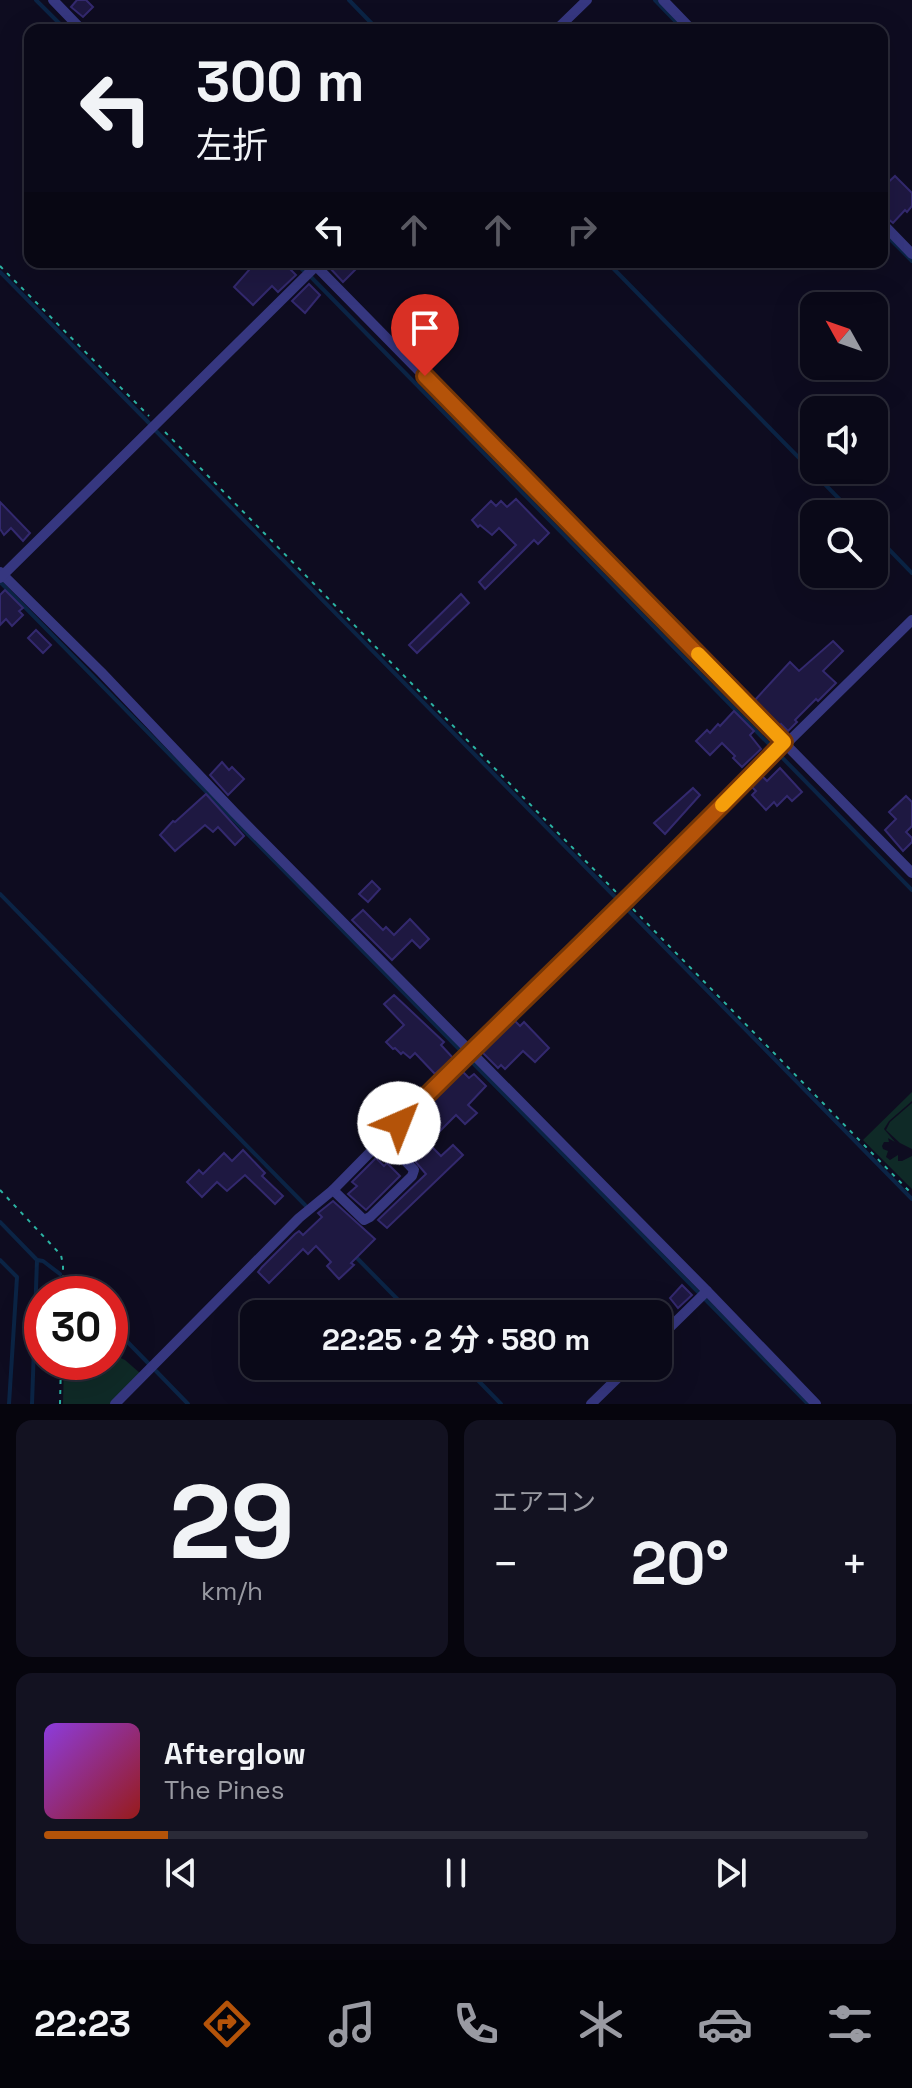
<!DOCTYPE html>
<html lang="ja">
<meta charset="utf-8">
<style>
body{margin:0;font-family:"Space Grotesk","Noto Sans JP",sans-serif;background:#131221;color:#f1f3f6;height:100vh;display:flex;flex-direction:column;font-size:30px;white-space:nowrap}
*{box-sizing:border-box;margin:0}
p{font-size:26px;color:#999aa2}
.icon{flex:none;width:44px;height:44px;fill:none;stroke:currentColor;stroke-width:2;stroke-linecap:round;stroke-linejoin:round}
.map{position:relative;height:1404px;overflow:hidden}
.details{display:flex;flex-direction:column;gap:16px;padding:16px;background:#06050d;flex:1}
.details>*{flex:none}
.top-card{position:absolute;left:24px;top:24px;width:864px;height:244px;border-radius:16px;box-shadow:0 8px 32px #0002,0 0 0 2px #2a2a37;background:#0a0918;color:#f1f3f6;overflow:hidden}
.needle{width:52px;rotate:310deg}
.buttons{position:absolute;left:800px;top:292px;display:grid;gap:16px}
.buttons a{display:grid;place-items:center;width:88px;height:88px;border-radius:16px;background:#0a0918;box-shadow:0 8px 32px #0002,0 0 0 2px #2a2a37;font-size:40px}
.speed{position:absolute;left:24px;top:1276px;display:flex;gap:16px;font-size:40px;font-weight:700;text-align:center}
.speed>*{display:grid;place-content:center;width:104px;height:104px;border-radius:50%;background:#0a0918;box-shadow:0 8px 32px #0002,0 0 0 2px #2a2a37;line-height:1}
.speed .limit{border:12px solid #d22;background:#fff;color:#111}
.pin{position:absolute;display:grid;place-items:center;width:68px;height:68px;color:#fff;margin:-82px -34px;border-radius:50% 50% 50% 0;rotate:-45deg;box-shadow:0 0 8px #0007}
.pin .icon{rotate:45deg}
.me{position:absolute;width:88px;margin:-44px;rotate:44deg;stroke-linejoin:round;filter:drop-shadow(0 0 6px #0008)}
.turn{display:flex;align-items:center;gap:28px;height:168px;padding:0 40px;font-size:36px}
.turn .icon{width:104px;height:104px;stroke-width:2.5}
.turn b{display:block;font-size:56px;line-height:68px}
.lanes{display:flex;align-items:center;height:76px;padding:0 40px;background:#0003;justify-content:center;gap:40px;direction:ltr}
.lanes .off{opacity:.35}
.big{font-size:60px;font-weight:700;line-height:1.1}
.details .tile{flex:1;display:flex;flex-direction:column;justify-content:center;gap:12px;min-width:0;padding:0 28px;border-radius:16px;background:#131221}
.details .dial{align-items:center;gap:0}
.dial b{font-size:104px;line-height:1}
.song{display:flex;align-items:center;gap:24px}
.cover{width:96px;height:96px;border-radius:12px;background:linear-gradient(135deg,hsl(270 70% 55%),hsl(0 70% 35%))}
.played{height:8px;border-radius:4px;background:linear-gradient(90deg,#b45309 15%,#2a2a37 15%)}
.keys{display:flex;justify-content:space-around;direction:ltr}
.heat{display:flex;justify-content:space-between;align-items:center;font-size:44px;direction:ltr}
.details .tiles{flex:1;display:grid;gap:16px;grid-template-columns:1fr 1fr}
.tile:last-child{grid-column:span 2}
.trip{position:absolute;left:240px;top:1300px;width:432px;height:80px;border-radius:16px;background:#0a0918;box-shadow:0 8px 32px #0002,0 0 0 2px #2a2a37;font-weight:700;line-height:80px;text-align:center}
.tabs{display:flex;height:128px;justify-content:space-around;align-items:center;background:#04040a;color:#999aa2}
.tabs .icon{width:56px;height:56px}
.tabs .selected{color:#b45309}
.tabs b{font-size:36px;color:#f1f3f6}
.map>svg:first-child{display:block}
</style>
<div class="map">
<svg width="912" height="1404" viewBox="0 0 912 1404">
<rect width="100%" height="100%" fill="#0e0c20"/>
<g fill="#0f2a27">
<path d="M 912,1092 L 912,1101 L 889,1121 L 884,1129 L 895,1142 L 888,1138 L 889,1142 L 884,1142 L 882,1146 L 883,1149 L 888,1151 L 886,1157 L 890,1160 L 898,1155 L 898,1161 L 902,1161 L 912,1156 L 912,1189 L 863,1140 Z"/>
<path d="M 912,1103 L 912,1149 L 900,1143 L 886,1130 L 890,1122 Z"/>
<path d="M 110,1353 L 125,1360 L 141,1374 L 110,1404 L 63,1404 L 64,1362 L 110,1362 Z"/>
</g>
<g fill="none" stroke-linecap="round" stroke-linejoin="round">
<g stroke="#0b2445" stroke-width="4">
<path d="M 36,0 L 66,30"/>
<path d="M 349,0 L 378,30"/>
<path d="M 655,0 L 684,30"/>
<path d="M 882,231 L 912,261"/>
<path d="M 294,262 L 305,272"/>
<path d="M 607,262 L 854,514"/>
<path d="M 0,272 L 150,424"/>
<path d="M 311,277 L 912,890"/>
<path d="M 156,431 L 619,901"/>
<path d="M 874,534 L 912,573"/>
<path d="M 0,582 L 462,1052"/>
<path d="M 0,894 L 305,1205"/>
<path d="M 625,907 L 912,1199"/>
<path d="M 471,1061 L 808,1404"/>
<path d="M 0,1222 L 37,1260 L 32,1404"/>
<path d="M 353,1254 L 412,1314"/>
<path d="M 0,1260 L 17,1277 L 9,1404"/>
<path d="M 37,1260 L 43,1261 L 60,1274"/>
<path d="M 66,1280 L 80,1294"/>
<path d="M 110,1324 L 149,1364"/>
<path d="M 464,1366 L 501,1404"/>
<path d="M 156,1371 L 188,1404"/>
</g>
</g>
<g fill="#1e1841" stroke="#33296e" stroke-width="2">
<path d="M 77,0 L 86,0 L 93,7 L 83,17 L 71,7 Z"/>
<path d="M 895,176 L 912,193 L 912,206 L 907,212 L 905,210 L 893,223 L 882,214 L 882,188 Z"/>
<path d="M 256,262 L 263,267 L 268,262 L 283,262 L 296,275 L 278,292 L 272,286 L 253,305 L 234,287 Z"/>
<path d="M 335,262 L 363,262 L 343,282 L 329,267 Z"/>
<path d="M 309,284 L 320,295 L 305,313 L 292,301 Z"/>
<path d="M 516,499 L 549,533 L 538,544 L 534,540 L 485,589 L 479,582 L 516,545 L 499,528 L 492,535 L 480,525 L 478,527 L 472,520 L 491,501 L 496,506 L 501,501 L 507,507 Z"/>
<path d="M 0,502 L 30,533 L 23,541 L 11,528 L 4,535 L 0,529 Z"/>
<path d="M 5,590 L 23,608 L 19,611 L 23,615 L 12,626 L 6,619 L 0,625 L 0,595 Z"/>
<path d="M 461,594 L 469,603 L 417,653 L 409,645 Z"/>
<path d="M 36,630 L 51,645 L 43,653 L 28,638 Z"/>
<path d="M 833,641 L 843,651 L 823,671 L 836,683 L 818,701 L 816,699 L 795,720 L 797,722 L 788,731 L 781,724 L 779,726 L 754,701 L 790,662 L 799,671 Z"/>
<path d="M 734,711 L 754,731 L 750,735 L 761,749 L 742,767 L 733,758 L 735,756 L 722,743 L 710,755 L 696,741 L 707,730 L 710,733 L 718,724 L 720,726 Z"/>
<path d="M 222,762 L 229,770 L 232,767 L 244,779 L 228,795 L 210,775 Z"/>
<path d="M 780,768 L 802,792 L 792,801 L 787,796 L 777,806 L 774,802 L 766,810 L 752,795 L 756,791 L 751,786 L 762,776 L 767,781 Z"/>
<path d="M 693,788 L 700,795 L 665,834 L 654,823 Z"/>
<path d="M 206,794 L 244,836 L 235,845 L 218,827 L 213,832 L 205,825 L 175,851 L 160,835 L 173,821 L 175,822 Z"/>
<path d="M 906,796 L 912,802 L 912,826 L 906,832 L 912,838 L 912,842 L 903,851 L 885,830 L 896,819 L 889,812 Z"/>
<path d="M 372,881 L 380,889 L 368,902 L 359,894 Z"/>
<path d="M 363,910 L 383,930 L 386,927 L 394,935 L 410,919 L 429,939 L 420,948 L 412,940 L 392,960 L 352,920 Z"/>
<path d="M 394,995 L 444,1042 L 441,1045 L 453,1058 L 435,1074 L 415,1053 L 410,1058 L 403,1052 L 401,1054 L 395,1048 L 393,1049 L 386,1042 L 404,1025 L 384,1004 Z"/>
<path d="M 514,1020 L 520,1026 L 524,1022 L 549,1048 L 535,1062 L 523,1051 L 505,1069 L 501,1065 L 498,1068 L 482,1052 Z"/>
<path d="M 462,1071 L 469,1078 L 474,1074 L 486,1086 L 468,1105 L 477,1113 L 465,1124 L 456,1115 L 428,1143 L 441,1156 L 453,1145 L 463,1155 L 387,1228 L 378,1220 L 426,1174 L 396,1139 Z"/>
<path d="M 243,1150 L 265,1173 L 262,1176 L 283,1196 L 275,1204 L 245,1175 L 227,1191 L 217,1182 L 202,1197 L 187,1182 L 199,1170 L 203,1174 L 224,1153 L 232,1161 Z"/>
<path d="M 376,1158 L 384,1166 L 387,1163 L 400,1176 L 366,1210 L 348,1194 L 357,1186 L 352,1182 Z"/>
<path d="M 333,1201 L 375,1239 L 351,1263 L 354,1265 L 339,1279 L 327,1266 L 331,1262 L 316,1246 L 308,1254 L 303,1249 L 269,1283 L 258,1272 L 262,1267 L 295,1234 L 299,1231 L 303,1235 L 322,1217 L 318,1213 Z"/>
<path d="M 682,1285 L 692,1295 L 678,1308 L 670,1298 Z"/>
</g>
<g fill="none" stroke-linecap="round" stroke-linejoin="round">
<g stroke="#2bb3a3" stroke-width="2" stroke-dasharray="4 6" stroke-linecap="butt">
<path d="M 0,266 L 149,416"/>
<path d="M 165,432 L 617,893"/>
<path d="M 633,909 L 912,1194"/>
<path d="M 0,1190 L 61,1255 L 63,1265 L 63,1294"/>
<path d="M 60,1404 L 61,1362"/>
</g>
<g stroke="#363780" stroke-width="10">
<path d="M 53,0 L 82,30"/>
<path d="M 663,0 L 692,30"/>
<path d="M 556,30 L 587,0"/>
<path d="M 882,223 L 912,254"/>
<path d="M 312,262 L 912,873"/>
<path d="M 0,572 L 101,672 L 235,813 L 707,1291 L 816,1404"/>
<path d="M 0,578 L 319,263"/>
<path d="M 786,744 L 912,620"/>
<path d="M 333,1190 L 364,1220 L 370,1217 L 412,1176 L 414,1170 L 384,1138"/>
<path d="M 658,1339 L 707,1291"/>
<path d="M 115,1404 L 299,1218 L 333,1190 L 447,1074 L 626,902 L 784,742"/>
<path d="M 591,1404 L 630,1366"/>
</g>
</g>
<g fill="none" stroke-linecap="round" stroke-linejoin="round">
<g stroke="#753606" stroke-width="20">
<path id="route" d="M 399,1123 C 526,996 658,872 784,742 L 425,376"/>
</g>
<use href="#route" stroke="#b45309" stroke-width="14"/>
<path stroke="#f59e0b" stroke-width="14" d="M 698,654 L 784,742 L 722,805"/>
</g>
</svg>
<div class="buttons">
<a><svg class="needle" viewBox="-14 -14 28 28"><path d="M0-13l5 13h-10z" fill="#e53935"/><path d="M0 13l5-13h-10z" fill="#999aa2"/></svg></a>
<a><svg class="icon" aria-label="sound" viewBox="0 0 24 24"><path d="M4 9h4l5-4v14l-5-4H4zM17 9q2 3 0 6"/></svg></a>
<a><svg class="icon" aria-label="search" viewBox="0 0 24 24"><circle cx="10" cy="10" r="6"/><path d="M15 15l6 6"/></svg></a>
</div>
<div class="speed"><div class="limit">30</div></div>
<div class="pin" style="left:425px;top:376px;background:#d93025"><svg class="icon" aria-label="arrive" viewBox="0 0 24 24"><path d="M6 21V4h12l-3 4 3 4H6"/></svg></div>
<svg class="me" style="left:399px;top:1123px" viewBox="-20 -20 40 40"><circle r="19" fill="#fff"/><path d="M0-13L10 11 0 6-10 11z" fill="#b45309"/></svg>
<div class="trip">22:25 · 2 分 · 580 m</div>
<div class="top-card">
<div class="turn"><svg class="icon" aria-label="left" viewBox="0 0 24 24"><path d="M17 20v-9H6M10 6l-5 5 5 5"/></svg><div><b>300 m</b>左折</div></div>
<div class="lanes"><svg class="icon" aria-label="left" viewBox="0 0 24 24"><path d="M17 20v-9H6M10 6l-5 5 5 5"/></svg><svg class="icon off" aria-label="ahead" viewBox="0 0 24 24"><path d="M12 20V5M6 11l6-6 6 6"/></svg><svg class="icon off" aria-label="ahead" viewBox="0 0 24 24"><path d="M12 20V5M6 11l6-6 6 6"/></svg><svg class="icon off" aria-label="right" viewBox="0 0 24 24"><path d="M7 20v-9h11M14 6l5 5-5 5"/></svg></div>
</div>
</div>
<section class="details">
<div class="tiles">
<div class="tile dial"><b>29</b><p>km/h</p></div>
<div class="tile"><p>エアコン</p>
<div class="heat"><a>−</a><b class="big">20°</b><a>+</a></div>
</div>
<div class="tile">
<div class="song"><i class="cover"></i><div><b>Afterglow</b><p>The Pines</p></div></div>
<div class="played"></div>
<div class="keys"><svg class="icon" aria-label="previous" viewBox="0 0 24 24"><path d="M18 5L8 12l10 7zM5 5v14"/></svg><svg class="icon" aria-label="pause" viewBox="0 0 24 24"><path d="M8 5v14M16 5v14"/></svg><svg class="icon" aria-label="next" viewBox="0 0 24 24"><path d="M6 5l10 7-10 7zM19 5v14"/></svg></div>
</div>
</div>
</section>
<nav class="tabs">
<b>22:23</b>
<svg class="icon selected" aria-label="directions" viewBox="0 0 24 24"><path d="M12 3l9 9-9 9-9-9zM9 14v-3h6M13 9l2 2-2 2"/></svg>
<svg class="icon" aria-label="music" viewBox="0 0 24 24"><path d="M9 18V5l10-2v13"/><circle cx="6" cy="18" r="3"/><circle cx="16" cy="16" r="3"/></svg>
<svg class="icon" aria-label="phone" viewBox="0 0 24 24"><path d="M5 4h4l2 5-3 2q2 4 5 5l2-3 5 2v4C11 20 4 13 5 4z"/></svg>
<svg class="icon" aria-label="climate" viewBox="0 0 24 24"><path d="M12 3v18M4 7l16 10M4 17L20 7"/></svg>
<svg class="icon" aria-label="car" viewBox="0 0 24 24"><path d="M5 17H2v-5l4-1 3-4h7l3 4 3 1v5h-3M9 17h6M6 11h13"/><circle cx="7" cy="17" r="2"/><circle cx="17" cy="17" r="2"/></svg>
<svg class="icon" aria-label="filters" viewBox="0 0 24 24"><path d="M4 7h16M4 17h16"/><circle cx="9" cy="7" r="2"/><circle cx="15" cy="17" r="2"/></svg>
</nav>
